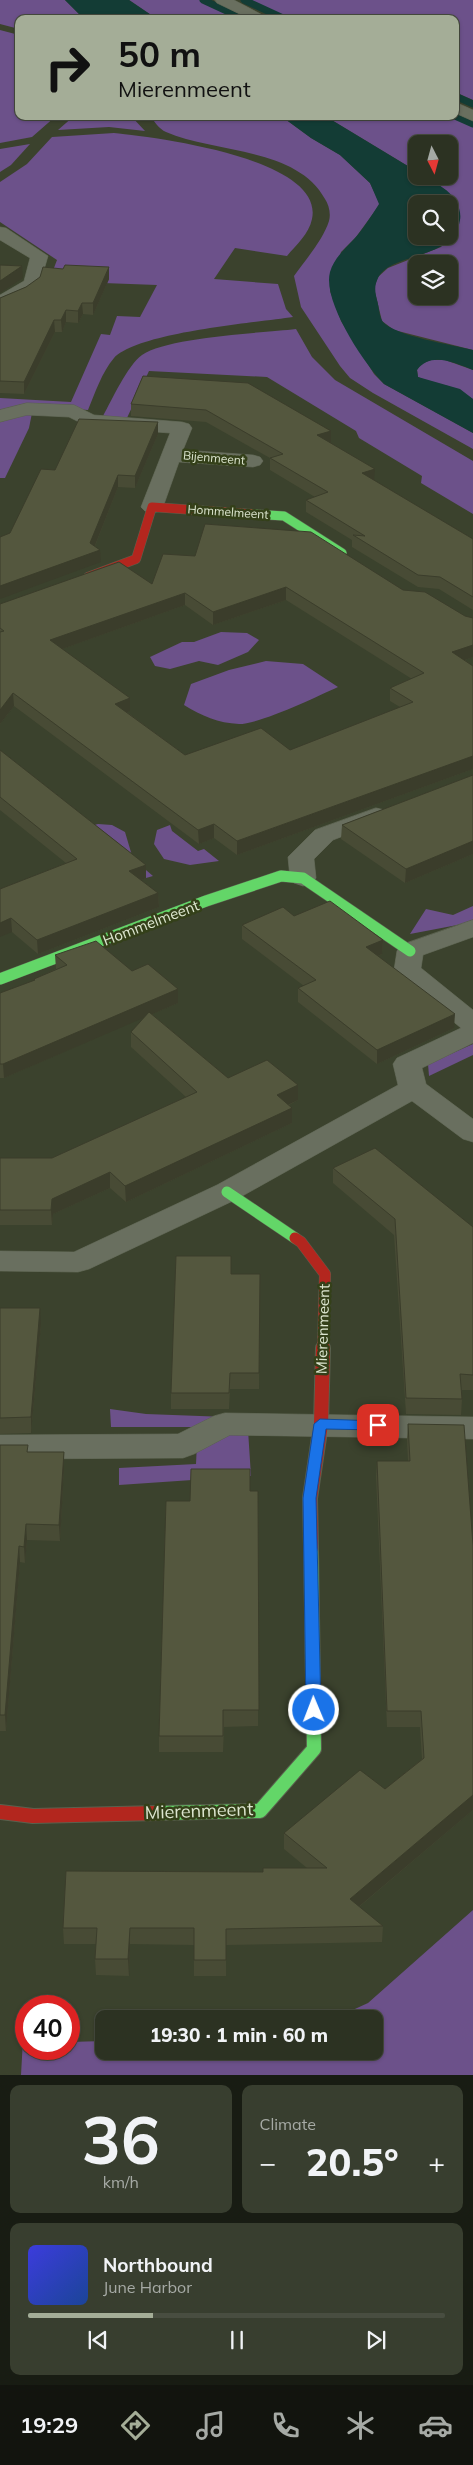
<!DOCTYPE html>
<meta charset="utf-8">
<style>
body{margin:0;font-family:Mulish,sans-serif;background:#383e2f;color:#f1f3f6;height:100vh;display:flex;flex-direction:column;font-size:19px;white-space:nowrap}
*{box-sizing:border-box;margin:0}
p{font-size:16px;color:#a6aaa5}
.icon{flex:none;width:28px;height:28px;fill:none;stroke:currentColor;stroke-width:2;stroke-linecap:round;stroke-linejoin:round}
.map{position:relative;height:2075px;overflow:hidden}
.details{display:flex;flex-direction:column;gap:10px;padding:10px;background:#181c13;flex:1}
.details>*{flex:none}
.guide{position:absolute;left:15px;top:15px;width:444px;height:105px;border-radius:10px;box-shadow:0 1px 4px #0004,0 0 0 1px #484d40;background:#a4ad97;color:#111;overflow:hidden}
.needle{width:32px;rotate:174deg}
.buttons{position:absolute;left:408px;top:135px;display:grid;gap:10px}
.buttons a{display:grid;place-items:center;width:50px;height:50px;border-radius:10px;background:#2c3222;box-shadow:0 1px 4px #0004,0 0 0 1px #484d40;font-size:25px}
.speed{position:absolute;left:15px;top:1995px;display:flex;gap:10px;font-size:25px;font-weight:700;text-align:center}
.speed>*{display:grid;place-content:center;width:65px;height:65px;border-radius:50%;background:#2c3222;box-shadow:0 1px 4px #0004,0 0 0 1px #484d40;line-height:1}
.speed .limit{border:8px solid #d22;background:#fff;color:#111}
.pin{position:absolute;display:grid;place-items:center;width:42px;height:42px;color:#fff;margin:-21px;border-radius:10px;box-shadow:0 2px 8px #0006}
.me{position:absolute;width:55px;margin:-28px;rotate:359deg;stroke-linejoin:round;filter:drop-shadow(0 0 4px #0008)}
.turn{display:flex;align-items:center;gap:18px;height:105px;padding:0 20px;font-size:22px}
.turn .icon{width:65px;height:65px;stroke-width:2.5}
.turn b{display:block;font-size:35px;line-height:42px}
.big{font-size:38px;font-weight:800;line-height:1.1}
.details .card{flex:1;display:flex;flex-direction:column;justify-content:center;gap:8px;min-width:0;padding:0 18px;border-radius:10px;background:#383e2f}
.details .dial{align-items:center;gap:0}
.dial b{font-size:65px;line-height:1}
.song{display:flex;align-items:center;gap:15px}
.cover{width:60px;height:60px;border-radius:8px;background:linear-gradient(135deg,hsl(240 70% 55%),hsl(220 70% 35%))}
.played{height:5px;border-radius:2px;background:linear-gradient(90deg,#a4ad97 30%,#484d40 30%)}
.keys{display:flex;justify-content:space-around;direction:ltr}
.heat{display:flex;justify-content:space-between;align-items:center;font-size:28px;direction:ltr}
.details .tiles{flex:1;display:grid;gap:10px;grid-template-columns:1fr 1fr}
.card:last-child{grid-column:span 2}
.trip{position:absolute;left:95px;top:2010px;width:288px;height:50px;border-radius:10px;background:#2c3222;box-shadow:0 1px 4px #0004,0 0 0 1px #484d40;font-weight:800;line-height:50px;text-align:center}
.tabs{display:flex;height:80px;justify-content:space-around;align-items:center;background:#12140e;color:#a6aaa5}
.tabs .icon{width:35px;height:35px}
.tabs .on{color:#a4ad97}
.tabs b{font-size:22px;color:#f1f3f6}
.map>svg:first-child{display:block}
</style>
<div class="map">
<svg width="473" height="2075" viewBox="0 0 473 2075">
<rect width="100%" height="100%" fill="#3b422d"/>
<g fill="#6c518a" fill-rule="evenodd">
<path d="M 0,0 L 65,0 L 84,19 L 19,19 L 19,29 L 0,24 Z"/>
<path d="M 129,0 L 201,0 L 242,19 L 157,19 Z"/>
<path d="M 248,0 L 473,0 L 473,100 L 455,92 L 455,19 L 290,19 Z"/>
<path d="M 0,30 L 19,35 L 19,116 L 56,116 L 32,137 L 0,143 Z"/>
<path d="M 74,116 L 131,116 L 145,131 L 109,127 L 58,130 Z"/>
<path d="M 150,116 L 281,116 L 311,138 L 340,155 L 370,183 L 380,204 L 356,237 L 341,252 L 330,291 L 341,321 L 374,374 L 384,384 L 473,433 L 473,449 L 373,393 L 350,378 L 340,366 L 301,307 L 294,276 C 306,259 323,240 329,221 C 331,214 329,205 325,199 C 297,147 213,153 166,132 C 159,129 155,122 150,116 Z"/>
<path d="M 325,116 L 453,116 L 473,126 L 473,350 L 394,330 L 382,321 L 374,288 L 378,277 L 388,268 L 441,247 L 459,229 L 447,191 L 424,176 L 449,176 L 449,144 L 416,144 L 416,171 ZM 416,264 L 449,264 L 449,296 L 416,296 Z"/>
<path d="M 114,133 C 154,137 325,158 312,219 C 309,234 296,245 287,256 L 235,248 L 214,279 L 278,284 L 286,309 L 293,317 C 254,323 139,332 114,358 C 102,372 95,393 88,410 L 23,405 L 0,411 L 0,398 L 71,402 L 101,334 L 110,335 L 117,316 L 140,317 L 157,285 L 49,281 L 57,260 L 0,222 L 0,182 L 27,164 L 52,137 Z"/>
<path d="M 30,144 L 11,165 L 0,172 L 0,149 Z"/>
<path d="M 296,329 L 312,357 L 335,380 L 473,461 L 473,514 L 421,483 L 422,476 L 359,438 L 356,431 L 267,377 L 149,371 L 126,420 L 103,416 C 112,400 127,366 142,355 C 167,337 262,333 296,329 Z"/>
<path d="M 431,360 L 445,360 L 473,370 L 473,399 L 448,386 L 432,383 L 418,377 L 417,370 L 421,364 Z"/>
<path d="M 32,413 L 29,428 L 5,478 L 0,478 L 0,422 Z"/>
<path d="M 221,632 L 247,633 L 259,640 L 248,652 L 218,665 L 199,661 L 170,669 L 155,666 L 150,657 L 182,642 L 194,642 Z"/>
<path d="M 266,661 L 303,664 L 338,687 C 316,697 260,724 239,724 C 218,723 202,716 184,705 L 191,684 L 229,670 Z"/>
<path d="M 98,824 L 112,825 L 125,832 L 133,859 L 153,876 L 146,878 L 84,828 Z"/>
<path d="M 170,825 L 172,831 L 198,851 L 204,849 L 219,861 L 190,865 L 164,859 L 154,844 L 157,830 Z"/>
<path d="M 473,906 L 473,922 L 410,934 L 426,909 L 453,915 Z"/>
<path d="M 473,1044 L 473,1055 L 429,1076 L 428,1064 Z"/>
<path d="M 110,1409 L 146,1414 L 227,1417 L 210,1427 L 111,1427 Z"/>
<path d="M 248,1430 L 251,1476 L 119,1485 L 119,1468 L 196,1464 L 197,1443 Z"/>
<path d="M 473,1910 L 473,2075 L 21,2075 L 23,2039 L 26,2040 L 26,2049 L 69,2049 L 69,2042 L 104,2041 L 104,2051 L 374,2051 L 374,2019 L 333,2019 L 368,2003 Z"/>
</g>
<g fill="#133c35" fill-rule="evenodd">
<path d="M 65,0 L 129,0 L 157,19 L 84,19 Z"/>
<path d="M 281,116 L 325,116 L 416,171 L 416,176 C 427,176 438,184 446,190 C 455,197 462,209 460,220 C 454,261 392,251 378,278 C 374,286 375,292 377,300 C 379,306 379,317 383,322 C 395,336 453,345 473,350 L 473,370 C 455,363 431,351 417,370 L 418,377 L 460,389 L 473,399 L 473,433 L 384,384 C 364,364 322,301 330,272 C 334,258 345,249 355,238 C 363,229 372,215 379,204 L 370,183 L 340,155 L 311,138 ZM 416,204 L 449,204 L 449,236 L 416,236 Z"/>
</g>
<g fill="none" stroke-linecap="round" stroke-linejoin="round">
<g stroke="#133c35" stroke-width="7">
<path d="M 203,0 L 244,19"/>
<path d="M 244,0 L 285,19"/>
<path d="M 455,96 L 473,104"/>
<path d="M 455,116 L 473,124"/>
</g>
<g stroke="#5a614e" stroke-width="1">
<g id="street">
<path d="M 215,0 L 234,0 L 270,19 L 250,19 L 217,3 Z"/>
<path d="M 455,102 L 473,110 L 473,121 L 455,113 Z"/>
<path d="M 0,227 L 6,228 L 48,256 L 39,287 L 25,297 L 0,308 L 0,295 L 24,281 L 30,258 L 0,240 Z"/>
<path d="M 27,403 L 74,405 L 94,415 L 182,422 L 189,424 L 192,428 L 183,450 L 253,455 L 260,457 L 263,461 L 260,465 L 253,467 L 179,462 L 163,507 L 159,511 L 152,513 L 145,511 L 141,507 L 170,433 L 89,427 L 69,417 L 27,415 L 0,422 L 0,410 Z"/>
<path d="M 376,808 L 385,810 L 388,815 L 385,820 L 333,840 L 314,859 L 316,878 L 312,883 L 303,886 L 294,883 L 290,878 L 288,857 L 315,830 Z"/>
<path d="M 473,920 L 473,937 L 423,955 L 421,968 L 473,1010 L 473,1043 L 422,1068 L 426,1084 L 473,1119 L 473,1142 L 463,1139 L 412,1101 L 237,1199 L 89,1269 L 78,1272 L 0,1271 L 0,1251 L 74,1252 L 217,1185 L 398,1085 L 393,1064 L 397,1058 L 461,1028 L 398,976 L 394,970 L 397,951 L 401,945 Z"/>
<path d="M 225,1413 L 473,1417 L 473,1439 L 230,1435 L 194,1454 L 183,1458 L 0,1459 L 0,1435 L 178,1434 L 214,1416 Z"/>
</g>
</g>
<g stroke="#5a614e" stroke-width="10">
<path id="fast-far2" d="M 252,514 L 284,516 L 342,553"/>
</g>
<g stroke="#5a614e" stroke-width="12">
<g id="fast-far1">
<path d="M 0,979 L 206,901 L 281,876 L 303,878 L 410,951"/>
<path d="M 227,1192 L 295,1238"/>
</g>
</g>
<g stroke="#5a614e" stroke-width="16">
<path id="fast" d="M 159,1813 L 260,1811 L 314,1749 L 311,1548"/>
</g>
<g stroke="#5a614e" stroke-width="10">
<path id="jam-far2" d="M 88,577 L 136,559 L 152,507 L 252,514"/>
</g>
<g stroke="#5a614e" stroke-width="12">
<path id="jam-far1" d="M 295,1238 L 301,1242 L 325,1274 L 323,1350"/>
</g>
<g stroke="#5a614e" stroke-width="16">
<g id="jam">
<path d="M 311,1548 L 310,1498 L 321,1424 L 323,1348"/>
<path d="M 0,1812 L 33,1816 L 159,1813"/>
</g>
</g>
<use href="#street" fill="#696f5f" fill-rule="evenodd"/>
<use href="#fast-far2" stroke="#63d668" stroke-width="9"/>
<use href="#fast-far1" stroke="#63d668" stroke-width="11"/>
<use href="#fast" stroke="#63d668" stroke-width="14"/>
<use href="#jam-far2" stroke="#b3261e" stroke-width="9"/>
<use href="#jam-far1" stroke="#b3261e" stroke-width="11"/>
<use href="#jam" stroke="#b3261e" stroke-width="14"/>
</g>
<g fill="#484b35" fill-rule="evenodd">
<path d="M 109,267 L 109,279 L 93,315 L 83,314 L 78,323 L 66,322 L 62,332 L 55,332 L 24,394 L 0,393 L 0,298 L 26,287 L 63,269 Z"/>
<path d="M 143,376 L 331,443 L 330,443 L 374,481 L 473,539 L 473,610 L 439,589 L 418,587 L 352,547 L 352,540 L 306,512 L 306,500 L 315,497 L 270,470 L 270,458 L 206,422 L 131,416 L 131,404 Z"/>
<path d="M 158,422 L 158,434 L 135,488 L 118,487 L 95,546 L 101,562 L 10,533 L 55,470 Z"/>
<path d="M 152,584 L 403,590 L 465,616 L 473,618 L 473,657 L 465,660 L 473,666 L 473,769 L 237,855 L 214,838 L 199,844 L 14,706 L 0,724 L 0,604 ZM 286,600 L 412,679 L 390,688 L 390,701 L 400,707 L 290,750 L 185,755 L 127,712 L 130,711 L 62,649 L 185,605 L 213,625 Z"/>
<path d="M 0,750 L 146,865 L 146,878 L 141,880 L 158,893 L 159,907 L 38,954 L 12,932 L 0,889 L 66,863 L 0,810 Z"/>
<path d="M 473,775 L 473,854 L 405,883 L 341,839 L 342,825 Z"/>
<path d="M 294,916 L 383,940 L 382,954 L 378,956 L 454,1028 L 377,1064 L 298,1002 L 298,988 L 304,986 L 242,939 L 242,925 Z"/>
<path d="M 55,955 L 132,971 L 178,989 L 178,1003 L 152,1014 L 228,1078 L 298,1100 L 289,1105 L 292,1108 L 292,1123 L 126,1202 L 110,1188 L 53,1214 L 52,1225 L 0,1225 L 0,1158 L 52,1158 L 186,1097 L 131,1047 L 131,1032 L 144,1017 L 4,1078 L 0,1078 L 0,993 L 34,981 L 34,979 L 56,969 Z"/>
<path d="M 333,1168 L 473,1227 L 473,1390 L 462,1390 L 462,1399 L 461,1415 L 406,1414 L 394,1235 L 333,1183 Z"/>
<path d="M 260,1274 L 259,1389 L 230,1389 L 229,1409 L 171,1409 L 171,1393 Z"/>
<path d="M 0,1308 L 41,1324 L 31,1433 L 0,1434 Z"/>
<path d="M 408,1424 L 473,1810 L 359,1907 L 383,1926 L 382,1942 L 226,1945 L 226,1976 L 194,1976 L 194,1945 L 130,1944 L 129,1976 L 96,1975 L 95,1959 L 96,1944 L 64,1944 L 63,1928 L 263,1872 L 307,1868 L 284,1849 L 284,1833 L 385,1789 L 422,1759 L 420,1727 L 387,1727 L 376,1476 L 377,1461 L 408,1461 L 407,1440 Z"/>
<path d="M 0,1445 L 28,1452 L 64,1452 L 64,1468 L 60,1541 L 27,1540 L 25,1563 L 20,1562 L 6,1731 L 0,1731 Z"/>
<path d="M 250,1491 L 258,1491 L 258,1726 L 224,1727 L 223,1752 L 159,1752 L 159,1736 L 190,1501 Z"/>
</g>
<g fill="#3b3d2b">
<path d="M 22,266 L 23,278 L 0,293 L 0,281 Z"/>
<path d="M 109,267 L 109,279 L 93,315 L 93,303 Z"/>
<path d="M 82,303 L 83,314 L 78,323 L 78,311 Z"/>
<path d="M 66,310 L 66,322 L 62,332 L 61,320 Z"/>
<path d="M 54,320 L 55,332 L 24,394 L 24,382 Z"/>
<path d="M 158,422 L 158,434 L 135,488 L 135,476 Z"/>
<path d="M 331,431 L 331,443 L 316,447 L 317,435 Z"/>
<path d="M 375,469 L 374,481 L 362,473 Z"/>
<path d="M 118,475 L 118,487 L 92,553 L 100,550 L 101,562 L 0,599 L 0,586 L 90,543 Z"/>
<path d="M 286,587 L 286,600 L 213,625 L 213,612 Z"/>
<path d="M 185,593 L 185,605 L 51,653 L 50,640 Z"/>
<path d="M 473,645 L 473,657 L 451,665 L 452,652 Z"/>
<path d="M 13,693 L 14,706 L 0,724 L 0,710 Z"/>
<path d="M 130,698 L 130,711 L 116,717 L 115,704 Z"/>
<path d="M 473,756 L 473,769 L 237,855 L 237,841 Z"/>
<path d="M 214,824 L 214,838 L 199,844 L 198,830 Z"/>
<path d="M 473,841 L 473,854 L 405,883 L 406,869 Z"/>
<path d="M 146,865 L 146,878 L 130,885 L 129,871 Z"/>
<path d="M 158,893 L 159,907 L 38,954 L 37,940 Z"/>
<path d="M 11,918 L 12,932 L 0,937 L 0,923 Z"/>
<path d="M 383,940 L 382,954 L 366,961 L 366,947 Z"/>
<path d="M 178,989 L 178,1003 L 4,1078 L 3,1064 Z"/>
<path d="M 455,1014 L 454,1028 L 377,1064 L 377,1050 Z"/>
<path d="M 298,1085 L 298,1100 L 277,1110 L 277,1095 Z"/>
<path d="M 292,1108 L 292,1123 L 126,1202 L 125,1186 Z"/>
<path d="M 110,1172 L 110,1188 L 53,1214 L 52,1225 L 51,1210 L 52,1199 Z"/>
<path d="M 40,1308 L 41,1324 L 31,1433 L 31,1417 Z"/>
<path d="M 64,1452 L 64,1468 L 60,1541 L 59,1525 Z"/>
<path d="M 26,1524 L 27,1540 L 25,1563 L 24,1547 Z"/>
<path d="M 19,1546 L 20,1562 L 6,1731 L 5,1715 Z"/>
<path d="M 473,1795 L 473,1810 L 349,1915 L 350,1899 Z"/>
<path d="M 130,1928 L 130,1944 L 129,1976 L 128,1959 Z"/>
</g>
<g fill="#54573e" stroke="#3b3d2b" fill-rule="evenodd">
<path d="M 0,265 L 22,266 L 0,281 Z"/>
<path d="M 65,265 L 109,267 L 93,303 L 82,303 L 78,311 L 66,310 L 61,320 L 54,320 L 24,382 L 0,381 L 0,298 L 26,287 L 40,277 L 43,267 L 63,269 Z"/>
<path d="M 143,376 L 248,383 L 331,431 L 317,435 L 375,469 L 362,473 L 473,539 L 473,597 L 440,577 L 418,575 L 353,535 L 365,536 L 306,500 L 328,492 L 270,458 L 283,454 L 206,410 L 131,404 Z"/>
<path d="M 79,419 L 158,422 L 135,476 L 118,475 L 90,543 L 100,550 L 0,586 L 0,537 L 10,533 L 41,469 L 55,470 Z"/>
<path d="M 205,524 L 311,532 L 403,590 L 425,592 L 465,616 L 473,618 L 473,645 L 452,652 L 473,666 L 473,756 L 237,841 L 214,824 L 198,830 L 13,693 L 0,710 L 0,632 L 4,631 L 0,628 L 0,604 L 119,562 L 152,584 L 163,554 L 195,556 ZM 286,587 L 424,673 L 390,688 L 413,702 L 290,750 L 261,728 L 185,755 L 115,704 L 130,698 L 50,640 L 185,593 L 213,612 Z"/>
<path d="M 0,750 L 146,865 L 129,871 L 158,893 L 37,940 L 11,918 L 0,923 L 0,889 L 77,859 L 0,797 Z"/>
<path d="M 473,775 L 473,841 L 406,869 L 342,825 Z"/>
<path d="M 330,901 L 383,940 L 366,947 L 455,1014 L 377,1050 L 298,988 L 316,980 L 242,925 L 283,907 L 294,916 Z"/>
<path d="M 96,941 L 132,971 L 148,964 L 178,989 L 3,1064 L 0,1064 L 0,993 L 35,980 L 34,979 L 67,965 L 55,955 Z"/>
<path d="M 149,1012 L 228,1078 L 267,1060 L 298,1085 L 277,1095 L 292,1108 L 125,1186 L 110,1172 L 52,1199 L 51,1210 L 0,1210 L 0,1158 L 52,1158 L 197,1092 L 131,1032 Z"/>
<path d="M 375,1148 L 473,1227 L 473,1375 L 460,1374 L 462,1399 L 406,1398 L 395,1219 L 333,1168 Z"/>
<path d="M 176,1256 L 231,1256 L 231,1274 L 260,1274 L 259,1373 L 230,1373 L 229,1393 L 171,1393 Z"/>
<path d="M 0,1308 L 40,1308 L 31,1417 L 0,1418 Z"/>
<path d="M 408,1424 L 464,1425 L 473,1545 L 473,1795 L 350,1899 L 383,1926 L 226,1929 L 226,1960 L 194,1960 L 194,1928 L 130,1928 L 128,1959 L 95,1959 L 97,1928 L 63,1928 L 66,1871 L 263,1872 L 263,1868 L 327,1868 L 284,1833 L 360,1770 L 385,1789 L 424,1758 L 421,1711 L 387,1711 L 377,1461 L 410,1461 Z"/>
<path d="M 0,1445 L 28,1445 L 27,1452 L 64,1452 L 59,1525 L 26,1524 L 24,1547 L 19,1546 L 5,1715 L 0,1715 Z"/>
<path d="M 191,1469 L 250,1469 L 250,1491 L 258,1491 L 259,1710 L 223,1710 L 223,1736 L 159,1736 L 166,1501 L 190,1501 Z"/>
</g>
<path fill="#1a73e8" stroke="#114b97" d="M 320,1419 L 378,1421 L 384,1425 L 378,1430 L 326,1429 L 316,1498 L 321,1710 L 319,1714 L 308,1714 L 306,1710 L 303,1498 L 314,1424 Z"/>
<g text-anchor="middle" stroke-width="5" stroke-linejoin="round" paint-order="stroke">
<g font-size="12" fill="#dde6d0" stroke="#344019">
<text transform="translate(214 458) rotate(5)" y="4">Bijenmeent</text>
<text transform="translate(228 512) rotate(4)" y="4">Hommelmeent</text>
</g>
<g font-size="15" fill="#dde6d0" stroke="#344019">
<text transform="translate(151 923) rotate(-21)" y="5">Hommelmeent</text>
<text transform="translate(323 1329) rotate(-88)" y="5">Mierenmeent</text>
</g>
<g font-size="18" fill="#dde6d0" stroke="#344019">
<text transform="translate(199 1811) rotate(-2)" y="6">Mierenmeent</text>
</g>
</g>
</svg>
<div class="buttons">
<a><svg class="needle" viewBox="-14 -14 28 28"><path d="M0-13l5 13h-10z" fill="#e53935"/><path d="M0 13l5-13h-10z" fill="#a6aaa5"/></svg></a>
<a><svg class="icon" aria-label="search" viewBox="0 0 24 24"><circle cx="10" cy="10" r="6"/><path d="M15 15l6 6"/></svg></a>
<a><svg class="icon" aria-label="layers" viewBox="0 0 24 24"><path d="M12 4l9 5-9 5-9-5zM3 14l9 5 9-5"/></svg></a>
</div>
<div class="speed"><div class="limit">40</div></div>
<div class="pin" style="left:378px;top:1425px;background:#d93025"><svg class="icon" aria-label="arrive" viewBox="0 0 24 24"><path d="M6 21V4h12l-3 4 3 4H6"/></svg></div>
<svg class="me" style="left:314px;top:1710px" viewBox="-20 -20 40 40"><circle r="17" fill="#1a73e8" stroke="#fff" stroke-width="3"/><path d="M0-11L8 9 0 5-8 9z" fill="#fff"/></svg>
<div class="trip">19:30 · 1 min · 60 m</div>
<div class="guide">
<div class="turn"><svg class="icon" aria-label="right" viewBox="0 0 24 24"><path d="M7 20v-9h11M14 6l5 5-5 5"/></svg><div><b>50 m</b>Mierenmeent</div></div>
</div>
</div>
<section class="details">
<div class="tiles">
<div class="card dial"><b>36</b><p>km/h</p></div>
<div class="card"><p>Climate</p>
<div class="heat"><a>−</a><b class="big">20.5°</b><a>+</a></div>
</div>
<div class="card">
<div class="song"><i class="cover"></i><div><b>Northbound</b><p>June Harbor</p></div></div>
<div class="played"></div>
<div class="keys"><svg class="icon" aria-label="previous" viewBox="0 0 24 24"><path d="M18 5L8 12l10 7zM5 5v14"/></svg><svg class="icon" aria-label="pause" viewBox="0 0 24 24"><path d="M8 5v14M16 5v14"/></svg><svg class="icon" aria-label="next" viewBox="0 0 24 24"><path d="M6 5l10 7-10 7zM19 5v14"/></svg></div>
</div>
</div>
</section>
<nav class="tabs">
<b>19:29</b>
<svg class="icon on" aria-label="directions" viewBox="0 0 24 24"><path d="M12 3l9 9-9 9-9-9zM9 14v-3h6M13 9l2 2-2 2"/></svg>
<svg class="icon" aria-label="music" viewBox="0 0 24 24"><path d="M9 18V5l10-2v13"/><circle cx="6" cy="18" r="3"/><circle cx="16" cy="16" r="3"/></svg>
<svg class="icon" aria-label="phone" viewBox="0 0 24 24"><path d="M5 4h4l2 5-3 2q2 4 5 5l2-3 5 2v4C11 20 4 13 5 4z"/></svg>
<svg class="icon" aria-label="climate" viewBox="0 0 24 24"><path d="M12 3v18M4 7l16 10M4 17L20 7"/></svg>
<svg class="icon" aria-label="car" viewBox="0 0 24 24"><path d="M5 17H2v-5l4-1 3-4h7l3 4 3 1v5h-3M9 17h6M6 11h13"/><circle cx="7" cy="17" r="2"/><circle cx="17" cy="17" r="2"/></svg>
</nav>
